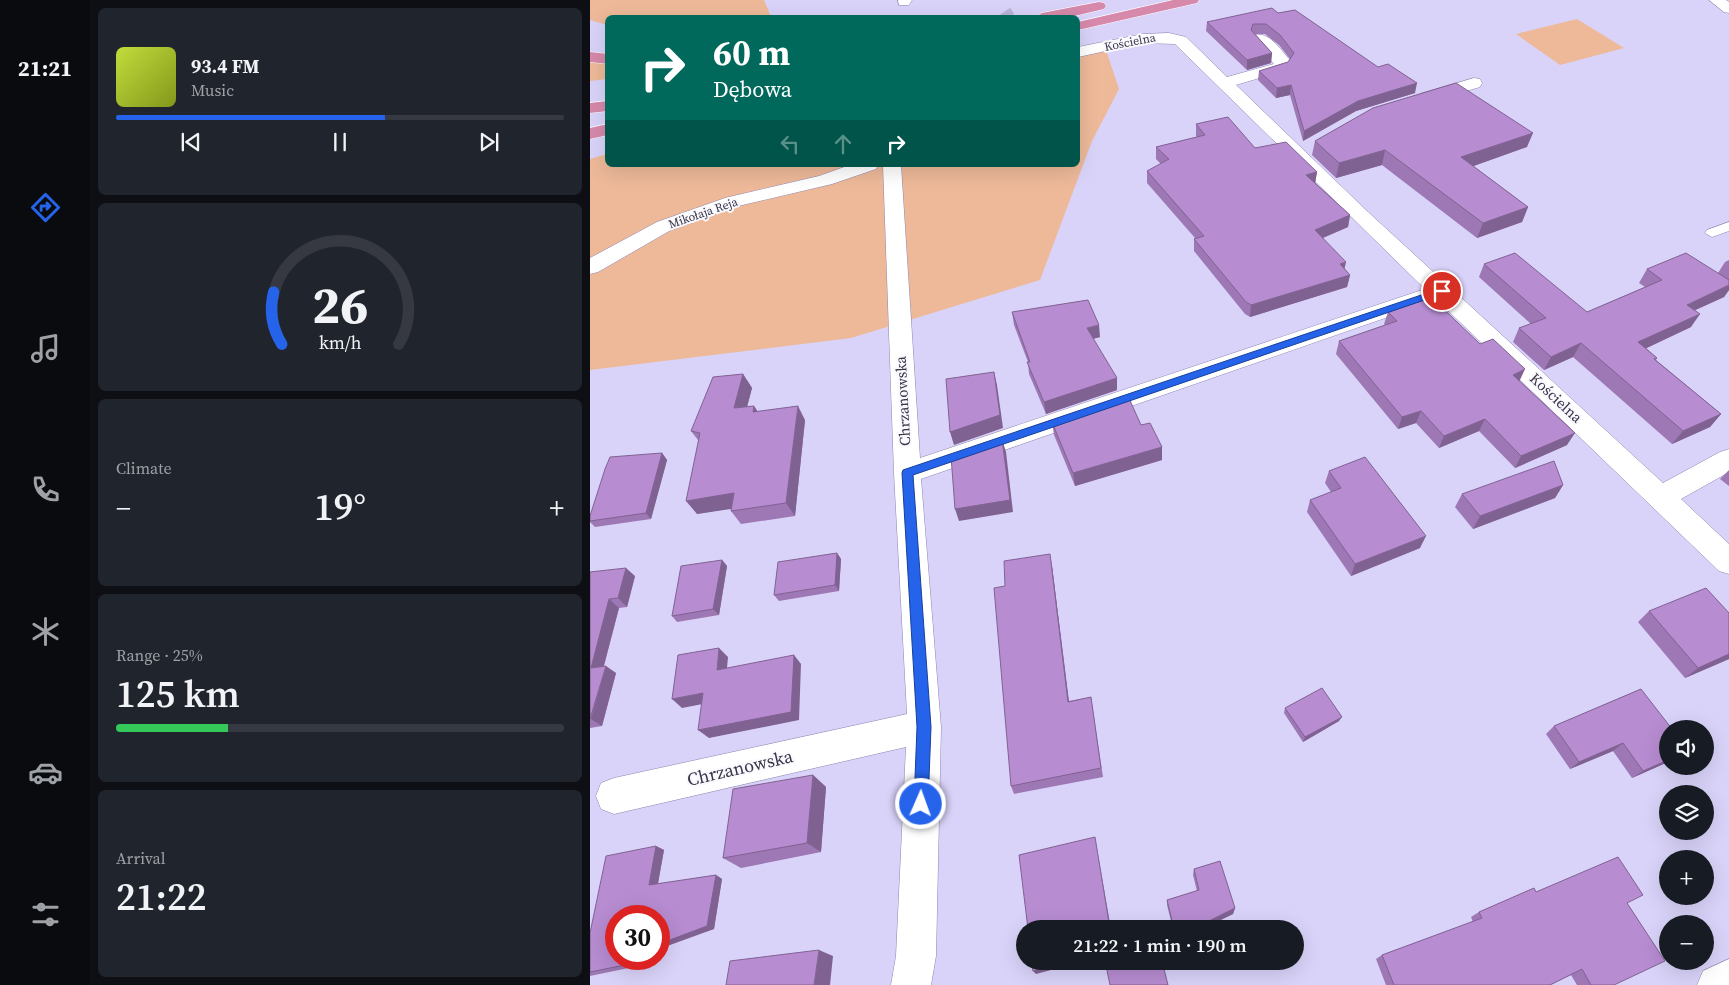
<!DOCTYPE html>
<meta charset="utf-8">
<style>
body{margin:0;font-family:"Source Serif 4",serif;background:#20242c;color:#f1f3f6;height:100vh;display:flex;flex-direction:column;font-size:19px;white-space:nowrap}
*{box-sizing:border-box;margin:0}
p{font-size:16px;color:#9ea1a6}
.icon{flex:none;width:28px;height:28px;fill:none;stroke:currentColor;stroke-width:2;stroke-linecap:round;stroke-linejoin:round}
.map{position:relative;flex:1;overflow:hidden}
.sheet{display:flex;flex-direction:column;gap:8px;padding:8px;background:#0d0f14;width:500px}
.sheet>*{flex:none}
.banner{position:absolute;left:15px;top:15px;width:475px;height:152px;border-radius:8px;box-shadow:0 5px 20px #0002;background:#00695c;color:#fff;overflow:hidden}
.tools{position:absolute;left:1069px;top:720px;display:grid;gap:10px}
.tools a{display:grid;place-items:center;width:55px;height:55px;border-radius:50%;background:#171b24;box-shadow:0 5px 20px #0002;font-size:25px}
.speed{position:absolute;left:15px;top:905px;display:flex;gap:10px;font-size:25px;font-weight:700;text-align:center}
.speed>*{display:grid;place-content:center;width:65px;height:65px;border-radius:50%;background:#171b24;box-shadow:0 5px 20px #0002;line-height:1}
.speed .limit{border:8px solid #d22;background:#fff;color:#111}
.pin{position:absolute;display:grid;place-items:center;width:42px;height:42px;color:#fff;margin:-21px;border:2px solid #fff;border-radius:50%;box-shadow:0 1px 5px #0007}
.me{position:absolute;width:55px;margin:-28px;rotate:2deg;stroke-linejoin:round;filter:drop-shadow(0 0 4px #0008)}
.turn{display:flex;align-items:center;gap:18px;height:105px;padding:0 25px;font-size:22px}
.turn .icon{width:65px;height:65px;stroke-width:2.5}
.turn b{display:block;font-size:35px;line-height:42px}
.lanes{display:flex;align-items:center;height:48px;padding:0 25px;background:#0003;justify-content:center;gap:25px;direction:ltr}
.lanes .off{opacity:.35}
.big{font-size:38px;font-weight:600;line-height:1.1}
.sheet .widget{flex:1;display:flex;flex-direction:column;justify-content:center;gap:8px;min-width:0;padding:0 18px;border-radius:8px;background:#20242c}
.sheet .dial{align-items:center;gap:0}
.dial svg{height:130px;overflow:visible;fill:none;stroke:#363941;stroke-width:7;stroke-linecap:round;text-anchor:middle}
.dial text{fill:#f1f3f6;stroke:none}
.song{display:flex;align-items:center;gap:15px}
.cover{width:60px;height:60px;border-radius:8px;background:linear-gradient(135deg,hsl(70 70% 55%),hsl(70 70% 35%))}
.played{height:5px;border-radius:2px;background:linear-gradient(90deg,#2563eb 60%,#363941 60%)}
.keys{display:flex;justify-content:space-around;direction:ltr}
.heat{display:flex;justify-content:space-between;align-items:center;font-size:28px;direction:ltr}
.charge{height:8px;border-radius:4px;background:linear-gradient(90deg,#34c759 25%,#363941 0)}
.trip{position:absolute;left:426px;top:920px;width:288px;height:50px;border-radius:25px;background:#171b24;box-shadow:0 5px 20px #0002;font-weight:600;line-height:50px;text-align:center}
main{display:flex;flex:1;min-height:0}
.tabs{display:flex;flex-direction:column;width:90px;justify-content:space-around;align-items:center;background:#090b0e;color:#9ea1a6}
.tabs .icon{width:35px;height:35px}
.tabs .on{color:#2563eb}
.tabs b{font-size:22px;color:#f1f3f6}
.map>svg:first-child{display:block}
</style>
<main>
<nav class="tabs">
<b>21:21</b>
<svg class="icon on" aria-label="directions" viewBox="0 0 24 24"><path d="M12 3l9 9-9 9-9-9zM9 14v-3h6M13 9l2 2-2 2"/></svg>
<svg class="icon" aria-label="music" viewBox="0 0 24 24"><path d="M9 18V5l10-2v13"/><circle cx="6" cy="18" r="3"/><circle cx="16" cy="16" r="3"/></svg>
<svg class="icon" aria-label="phone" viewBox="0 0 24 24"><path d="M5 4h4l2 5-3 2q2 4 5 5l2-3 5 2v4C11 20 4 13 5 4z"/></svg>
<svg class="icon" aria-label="climate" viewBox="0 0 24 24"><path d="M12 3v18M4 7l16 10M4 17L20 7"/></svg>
<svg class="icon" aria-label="car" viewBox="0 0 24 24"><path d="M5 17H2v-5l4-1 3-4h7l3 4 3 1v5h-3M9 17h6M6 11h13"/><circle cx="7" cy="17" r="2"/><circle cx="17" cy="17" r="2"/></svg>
<svg class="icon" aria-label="filters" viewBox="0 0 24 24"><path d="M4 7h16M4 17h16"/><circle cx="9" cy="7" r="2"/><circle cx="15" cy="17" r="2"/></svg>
</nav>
<section class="sheet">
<div class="widget">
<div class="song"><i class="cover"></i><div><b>93.4 FM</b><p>Music</p></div></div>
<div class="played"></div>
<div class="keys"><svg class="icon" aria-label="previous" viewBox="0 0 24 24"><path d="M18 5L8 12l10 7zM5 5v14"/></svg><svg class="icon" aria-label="pause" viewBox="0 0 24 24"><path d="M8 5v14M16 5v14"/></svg><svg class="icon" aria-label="next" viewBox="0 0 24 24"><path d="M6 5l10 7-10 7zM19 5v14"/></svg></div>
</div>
<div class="widget dial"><svg viewBox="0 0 100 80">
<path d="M14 69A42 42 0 1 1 86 69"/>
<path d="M14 69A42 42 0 0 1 9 37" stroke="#2563eb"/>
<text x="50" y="56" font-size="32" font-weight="700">26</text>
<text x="50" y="72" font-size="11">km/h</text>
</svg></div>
<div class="widget"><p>Climate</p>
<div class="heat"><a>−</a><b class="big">19°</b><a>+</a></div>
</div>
<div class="widget"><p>Range · 25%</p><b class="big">125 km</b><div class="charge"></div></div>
<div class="widget"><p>Arrival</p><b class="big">21:22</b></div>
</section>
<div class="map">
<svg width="1139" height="985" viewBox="0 0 1139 985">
<rect width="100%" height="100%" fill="#d9d3f9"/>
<g fill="#edb999">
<path d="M 0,0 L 174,0 L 181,17 L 18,18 L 17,25 L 0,20 Z"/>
<path d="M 987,19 L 1034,48 L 970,65 L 926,34 Z"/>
<path d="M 514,44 L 529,89 L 502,141 L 450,280 L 261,338 L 0,370 L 0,159 L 17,154 L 18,165 L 488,165 L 488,49 Z"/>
<path d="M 0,62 L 17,64 L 17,79 L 0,81 Z"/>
</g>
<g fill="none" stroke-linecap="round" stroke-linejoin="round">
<path stroke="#b9b4d6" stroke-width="15" stroke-dasharray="15 8" stroke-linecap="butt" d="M 414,12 L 418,18"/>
<g stroke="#8d85b1" stroke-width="1">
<path id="service" d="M 1139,222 L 1139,231 L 1122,237 L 1115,233 L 1117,230 Z"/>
</g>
<g stroke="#8d85b1" stroke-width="1">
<g id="minor">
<path d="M 308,0 L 322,0 L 319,5 L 309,5 Z"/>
<path d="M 579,33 L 596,37 L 637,77 L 684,64 L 662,38 L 664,35 C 679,31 690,49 699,59 L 701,62 L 696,70 L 646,85 L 778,212 L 1073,483 L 1130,452 L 1139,449 L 1139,472 L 1091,499 L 1139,544 L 1139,574 L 1129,571 L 847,300 L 331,479 L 351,727 L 346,956 L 341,985 L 301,985 L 306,956 L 316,747 L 24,814 L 11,809 L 6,796 L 11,783 L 24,778 L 317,714 L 304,473 L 293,165 L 311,165 L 330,458 L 835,289 L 585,44 L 553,43 L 488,57 L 488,47 L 553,34 Z"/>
<path d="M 884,78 L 890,79 L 892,83 L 890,87 L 836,103 L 830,102 L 827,98 L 830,94 Z"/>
<path d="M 260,165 L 288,165 L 286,169 L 242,184 L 148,206 L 81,230 L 8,272 L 0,274 L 0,258 L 67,222 L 135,198 L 229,176 Z"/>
<path d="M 1139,959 L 1139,985 L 1107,985 L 1113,971 Z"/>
</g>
</g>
<g stroke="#8d85b1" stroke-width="1">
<path id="tertiary" d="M 1119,0 L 1136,0 L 1139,2 L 1139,13 L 1134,12 Z"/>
</g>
<g stroke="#fff" stroke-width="1">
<g id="motorway">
<path d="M 583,0 L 609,0 L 607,3 L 488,30 L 488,22 Z"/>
<path d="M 509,2 L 514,3 L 516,6 L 514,9 L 476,18 L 445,18 L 452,13 Z"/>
<path d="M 0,52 L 18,54 L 18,64 L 0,62 Z"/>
<path d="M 18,101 L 18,111 L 0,113 L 0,103 Z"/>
<path d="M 18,124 L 18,135 L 0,139 L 0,128 Z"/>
</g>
</g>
<use href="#service" fill="#fff" fill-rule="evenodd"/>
<use href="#minor" fill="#fff" fill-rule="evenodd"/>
<use href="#tertiary" fill="#fff" fill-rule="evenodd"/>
<use href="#motorway" fill="#d689aa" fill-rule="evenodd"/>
</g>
<g fill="#9d78b4">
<path d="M 688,13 L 825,93 L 766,111 L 713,141 L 700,95 L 686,98 L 668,80 L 669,71 L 698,62 L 700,59 L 689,45 L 675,34 L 665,34 L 682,53 L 681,63 L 657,70 L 616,31 L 617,22 Z"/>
<path d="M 606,124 L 727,172 L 725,183 L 760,215 L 758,227 L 733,238 L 755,269 L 760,275 L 757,287 L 660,317 L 655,314 L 604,251 L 604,239 L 605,238 L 557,183 L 557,171 L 571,164 L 566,159 L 566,147 L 607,137 L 606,136 Z"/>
<path d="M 725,141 L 937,147 L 883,166 L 938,207 L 932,222 L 887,238 L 792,165 L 746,178 L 722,155 Z"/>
<path d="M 1139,260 L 1139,290 L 1134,297 L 1105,310 L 1101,327 L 1056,348 L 1067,358 L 1066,360 L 1131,414 L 1120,427 L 1082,444 L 983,357 L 954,370 L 923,342 L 929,328 L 941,324 L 889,277 L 894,264 L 997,312 L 1055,287 L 1049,283 L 1057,269 L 1128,273 L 1135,262 Z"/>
<path d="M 422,312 L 510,337 L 503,339 L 527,390 L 456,414 L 439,374 L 438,362 L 424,325 Z"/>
<path d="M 798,312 L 929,381 L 977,445 L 925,468 L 889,431 L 849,448 L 826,423 L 808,429 L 746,354 L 749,341 L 795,325 L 794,324 Z"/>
<path d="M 153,374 L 162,388 L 157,407 L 164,406 L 168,412 L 215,420 L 205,516 L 151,524 L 141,511 L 142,508 L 107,514 L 108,440 L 101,431 Z"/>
<path d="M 462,422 L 551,425 L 572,447 L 572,460 L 485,486 L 464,435 Z"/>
<path d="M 72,453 L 77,460 L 61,519 L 5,527 L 0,522 L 0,516 Z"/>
<path d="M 1139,470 L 1139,486 L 1130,479 Z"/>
<path d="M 739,471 L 830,548 L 761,576 L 717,512 L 720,500 L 741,492 L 735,483 Z"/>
<path d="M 973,485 L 965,498 L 883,529 L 865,507 L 872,494 Z"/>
<path d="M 247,553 L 251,559 L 249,591 L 189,601 L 184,595 Z"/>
<path d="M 132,560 L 137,566 L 129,615 L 87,622 L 82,616 Z"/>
<path d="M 462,566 L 479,701 L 501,697 L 513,777 L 424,794 L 421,786 L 415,586 Z"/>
<path d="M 0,572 L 45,576 L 37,607 L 29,608 L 14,666 L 26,673 L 12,726 L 0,728 Z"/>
<path d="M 1059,611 L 1139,613 L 1139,659 L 1095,678 L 1048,622 Z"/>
<path d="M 1051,689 L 1078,762 L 1042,778 L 1023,751 L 980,769 L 956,734 L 964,726 Z"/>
<path d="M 695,708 L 749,721 L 713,742 L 694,713 Z"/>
<path d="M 223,775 L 236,787 L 231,852 L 151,868 L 133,858 Z"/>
<path d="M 66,846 L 74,850 L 68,884 L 126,875 L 132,879 L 124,929 L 26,959 L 54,959 L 53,965 L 0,976 L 0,933 Z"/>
<path d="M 604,869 L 645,908 L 643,914 L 612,929 L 583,929 L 577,905 L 577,900 L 607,891 L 603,875 Z"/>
<path d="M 946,892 L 1037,903 L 1024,985 L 987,985 L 981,975 L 960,985 L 796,985 L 786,959 L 792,955 L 883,922 L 881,917 L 889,912 Z"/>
</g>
<g fill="#806292">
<path d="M 682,53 L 681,63 L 657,70 L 657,60 Z"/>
<path d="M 827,83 L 825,93 L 766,111 L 713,141 L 714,131 L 768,101 Z"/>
<path d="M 701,85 L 700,95 L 686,98 L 687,88 Z"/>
<path d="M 943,133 L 937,147 L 867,172 L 871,157 Z"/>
<path d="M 795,150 L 792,165 L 746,178 L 749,163 Z"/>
<path d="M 727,172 L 725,184 L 716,175 Z"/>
<path d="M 938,207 L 932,222 L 887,238 L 893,223 Z"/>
<path d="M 760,215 L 758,227 L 723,242 L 725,230 Z"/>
<path d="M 756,262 L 753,275 L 750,264 Z"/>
<path d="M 760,275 L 757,287 L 660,317 L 661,305 Z"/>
<path d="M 1139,285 L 1139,290 L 1134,297 L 1088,318 L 1097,305 Z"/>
<path d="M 1110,314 L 1101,327 L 1040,356 L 1048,342 Z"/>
<path d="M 509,325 L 510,337 L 498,340 L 497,328 Z"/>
<path d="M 991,343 L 983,357 L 954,370 L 961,357 Z"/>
<path d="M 935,369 L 929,382 L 923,375 Z"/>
<path d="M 404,372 L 407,385 L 413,428 L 364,445 L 360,432 Z"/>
<path d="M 153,374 L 162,388 L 153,422 L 144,408 Z"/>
<path d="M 527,378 L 527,390 L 456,414 L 454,402 Z"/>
<path d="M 164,406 L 173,420 L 163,412 Z"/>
<path d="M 208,406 L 215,420 L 205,516 L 196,503 Z"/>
<path d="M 831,411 L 826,423 L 808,429 L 812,417 Z"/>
<path d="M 1131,414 L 1120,427 L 1082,444 L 1093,431 Z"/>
<path d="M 895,419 L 889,431 L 849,448 L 854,436 Z"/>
<path d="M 985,433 L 977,445 L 925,468 L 931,456 Z"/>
<path d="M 412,439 L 416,452 L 423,512 L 369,521 L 365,509 Z"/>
<path d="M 572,447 L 572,460 L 485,486 L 483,473 Z"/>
<path d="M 72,453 L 77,460 L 61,519 L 56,513 Z"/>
<path d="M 973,485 L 965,498 L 883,529 L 890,516 Z"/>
<path d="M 144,493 L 154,507 L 107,514 L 96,501 Z"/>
<path d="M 836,536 L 830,548 L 761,576 L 765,564 Z"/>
<path d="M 247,553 L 251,559 L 249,591 L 245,585 Z"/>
<path d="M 460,554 L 462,566 L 480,711 L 478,702 Z"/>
<path d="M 132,560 L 137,566 L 129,615 L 123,609 Z"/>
<path d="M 36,568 L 45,576 L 37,607 L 28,598 Z"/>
<path d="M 19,599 L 29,608 L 11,676 L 1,668 Z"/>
<path d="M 129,648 L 138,657 L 136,679 L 127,670 Z"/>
<path d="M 1139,654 L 1139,659 L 1095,678 L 1108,668 Z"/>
<path d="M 204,655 L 211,664 L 209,720 L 119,738 L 108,730 Z"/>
<path d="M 16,666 L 26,673 L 12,726 L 1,719 Z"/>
<path d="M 113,693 L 123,702 L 92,708 L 82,699 Z"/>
<path d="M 752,717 L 749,721 L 713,742 L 715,737 Z"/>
<path d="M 1033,743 L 1023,751 L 980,769 L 989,762 Z"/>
<path d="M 1078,760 L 1078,762 L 1042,778 L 1053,771 Z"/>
<path d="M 223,775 L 236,787 L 231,852 L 217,843 Z"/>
<path d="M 505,837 L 506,843 L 521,929 L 520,929 Z"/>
<path d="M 66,846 L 74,850 L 67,888 L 59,885 Z"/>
<path d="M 126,875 L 132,879 L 124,929 L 69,949 L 69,944 Z"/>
<path d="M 645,908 L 643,914 L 612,929 L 603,929 Z"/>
<path d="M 229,950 L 243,956 L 240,985 L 224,985 Z"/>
<path d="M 46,959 L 54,959 L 53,965 L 45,963 Z"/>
<path d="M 480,961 L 495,961 L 446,974 L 443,971 Z"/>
</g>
<g fill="#b78cd1" stroke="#806292">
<path d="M 682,8 L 688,13 L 705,10 L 788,67 L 798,64 L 827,83 L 768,101 L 714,131 L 701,85 L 687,88 L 669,71 L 698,62 L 704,53 L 690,35 L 676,24 L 663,24 L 661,30 L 682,53 L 657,60 L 617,22 Z"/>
<path d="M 866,83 L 943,133 L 871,157 L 938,207 L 893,223 L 795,150 L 749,163 L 725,141 L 783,108 Z"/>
<path d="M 638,117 L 665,148 L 696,142 L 727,172 L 716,175 L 760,215 L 725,230 L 756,262 L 750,264 L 760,275 L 661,305 L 656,302 L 604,239 L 614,236 L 557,171 L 579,159 L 566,147 L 615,135 L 606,124 Z"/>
<path d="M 925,253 L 997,312 L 1072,280 L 1057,269 L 1096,253 L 1139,280 L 1139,285 L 1097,305 L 1110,314 L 1048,342 L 1067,358 L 1064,359 L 1131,414 L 1093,431 L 991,343 L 961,357 L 929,328 L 956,318 L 894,264 Z"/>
<path d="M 841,297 L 890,344 L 903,339 L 935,369 L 923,375 L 985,433 L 931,456 L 895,419 L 854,436 L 831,411 L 812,417 L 749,341 L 807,321 L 798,312 Z"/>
<path d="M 498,300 L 509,325 L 497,328 L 527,378 L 454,402 L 437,362 L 440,362 L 422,312 Z"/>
<path d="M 404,372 L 410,415 L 360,432 L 356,379 Z"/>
<path d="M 153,374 L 144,408 L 164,406 L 163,412 L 208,406 L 196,503 L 141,511 L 144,493 L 96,501 L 110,433 L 101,431 L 123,377 Z"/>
<path d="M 538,396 L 551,425 L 560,423 L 572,447 L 483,473 L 462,422 Z"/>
<path d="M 412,439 L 420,500 L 365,509 L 361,456 Z"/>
<path d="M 72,453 L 56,513 L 0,521 L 0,516 L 15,469 L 20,457 Z"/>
<path d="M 775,457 L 836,536 L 765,564 L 720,500 L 751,488 L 739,471 Z"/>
<path d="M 964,461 L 973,485 L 890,516 L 872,494 Z"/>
<path d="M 247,553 L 245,585 L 184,595 L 188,562 Z"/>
<path d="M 460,554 L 478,702 L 501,697 L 511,768 L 421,786 L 404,588 L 415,586 L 414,561 Z"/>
<path d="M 132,560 L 123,609 L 82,616 L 91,566 Z"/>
<path d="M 36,568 L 28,598 L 19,599 L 1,668 L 16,666 L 0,719 L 0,572 Z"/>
<path d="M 1116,588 L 1139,613 L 1139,654 L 1108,668 L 1059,611 Z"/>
<path d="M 129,648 L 127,670 L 204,655 L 201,712 L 108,730 L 113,693 L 82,699 L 88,655 Z"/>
<path d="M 732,688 L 752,717 L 715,737 L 695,708 Z"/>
<path d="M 1051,689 L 1082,729 L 1078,729 L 1078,760 L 1053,771 L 1033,743 L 989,762 L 964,726 Z"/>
<path d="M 223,775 L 217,843 L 133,858 L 143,789 Z"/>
<path d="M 505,837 L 520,929 L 438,929 L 429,855 Z"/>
<path d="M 66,846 L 59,885 L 126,875 L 117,926 L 69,944 L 69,916 L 26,916 L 26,959 L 46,959 L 45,963 L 0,972 L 0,933 L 16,856 Z"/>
<path d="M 1028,857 L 1053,895 L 1037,903 L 1075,961 L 1024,985 L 1001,985 L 992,969 L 960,985 L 804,985 L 792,955 L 892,918 L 889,912 L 944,888 L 946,892 Z"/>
<path d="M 630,861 L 645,908 L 603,929 L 584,929 L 577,900 L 609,890 L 604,869 Z"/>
<path d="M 563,924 L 564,929 L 550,929 Z"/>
<path d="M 229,950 L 224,985 L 136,985 L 140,961 Z"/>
<path d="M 441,961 L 480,961 L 443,971 Z"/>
<path d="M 515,961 L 572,961 L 578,985 L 520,985 Z"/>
</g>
<path fill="#2563eb" stroke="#184099" d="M 852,288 L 856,291 L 855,293 L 323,475 L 341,727 L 338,804 L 336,809 L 331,811 L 326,809 L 324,804 L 327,727 L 312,473 L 313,470 Z"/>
<g text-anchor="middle" stroke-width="4" stroke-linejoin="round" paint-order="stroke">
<g font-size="12" fill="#393649" stroke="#f9f9fe">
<text transform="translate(540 42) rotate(-11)" y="4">Kościelna</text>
<text transform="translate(113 213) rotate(-19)" y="4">Mikołaja Reja</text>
</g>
<g font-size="15" fill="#393649" stroke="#f9f9fe">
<text transform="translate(966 398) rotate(43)" y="5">Kościelna</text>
<text transform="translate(313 401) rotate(-93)" y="5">Chrzanowska</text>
</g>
<g font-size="18" fill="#393649" stroke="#f9f9fe">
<text transform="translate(150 768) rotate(-13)" y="6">Chrzanowska</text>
</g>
</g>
</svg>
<div class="tools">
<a><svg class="icon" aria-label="sound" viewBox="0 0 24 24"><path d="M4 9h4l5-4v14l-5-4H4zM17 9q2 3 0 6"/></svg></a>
<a><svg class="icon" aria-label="layers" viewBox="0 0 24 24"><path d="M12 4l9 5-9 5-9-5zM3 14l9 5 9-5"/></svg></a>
<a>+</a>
<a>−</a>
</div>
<div class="speed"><div class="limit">30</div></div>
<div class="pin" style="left:852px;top:291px;background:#d93025"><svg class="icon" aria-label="arrive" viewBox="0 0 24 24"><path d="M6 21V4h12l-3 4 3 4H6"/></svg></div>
<svg class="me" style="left:331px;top:804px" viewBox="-20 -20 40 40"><circle r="17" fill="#2563eb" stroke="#fff" stroke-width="3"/><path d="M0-11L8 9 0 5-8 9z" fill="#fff"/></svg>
<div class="trip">21:22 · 1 min · 190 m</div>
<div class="banner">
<div class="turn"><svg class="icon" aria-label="right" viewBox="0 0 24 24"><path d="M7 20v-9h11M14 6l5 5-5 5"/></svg><div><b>60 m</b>Dębowa</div></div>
<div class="lanes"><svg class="icon off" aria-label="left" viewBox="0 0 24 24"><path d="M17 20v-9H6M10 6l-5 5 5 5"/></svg><svg class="icon off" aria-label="ahead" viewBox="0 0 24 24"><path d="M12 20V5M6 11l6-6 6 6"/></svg><svg class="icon" aria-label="right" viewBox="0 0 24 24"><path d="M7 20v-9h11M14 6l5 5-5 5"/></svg></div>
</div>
</div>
</main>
